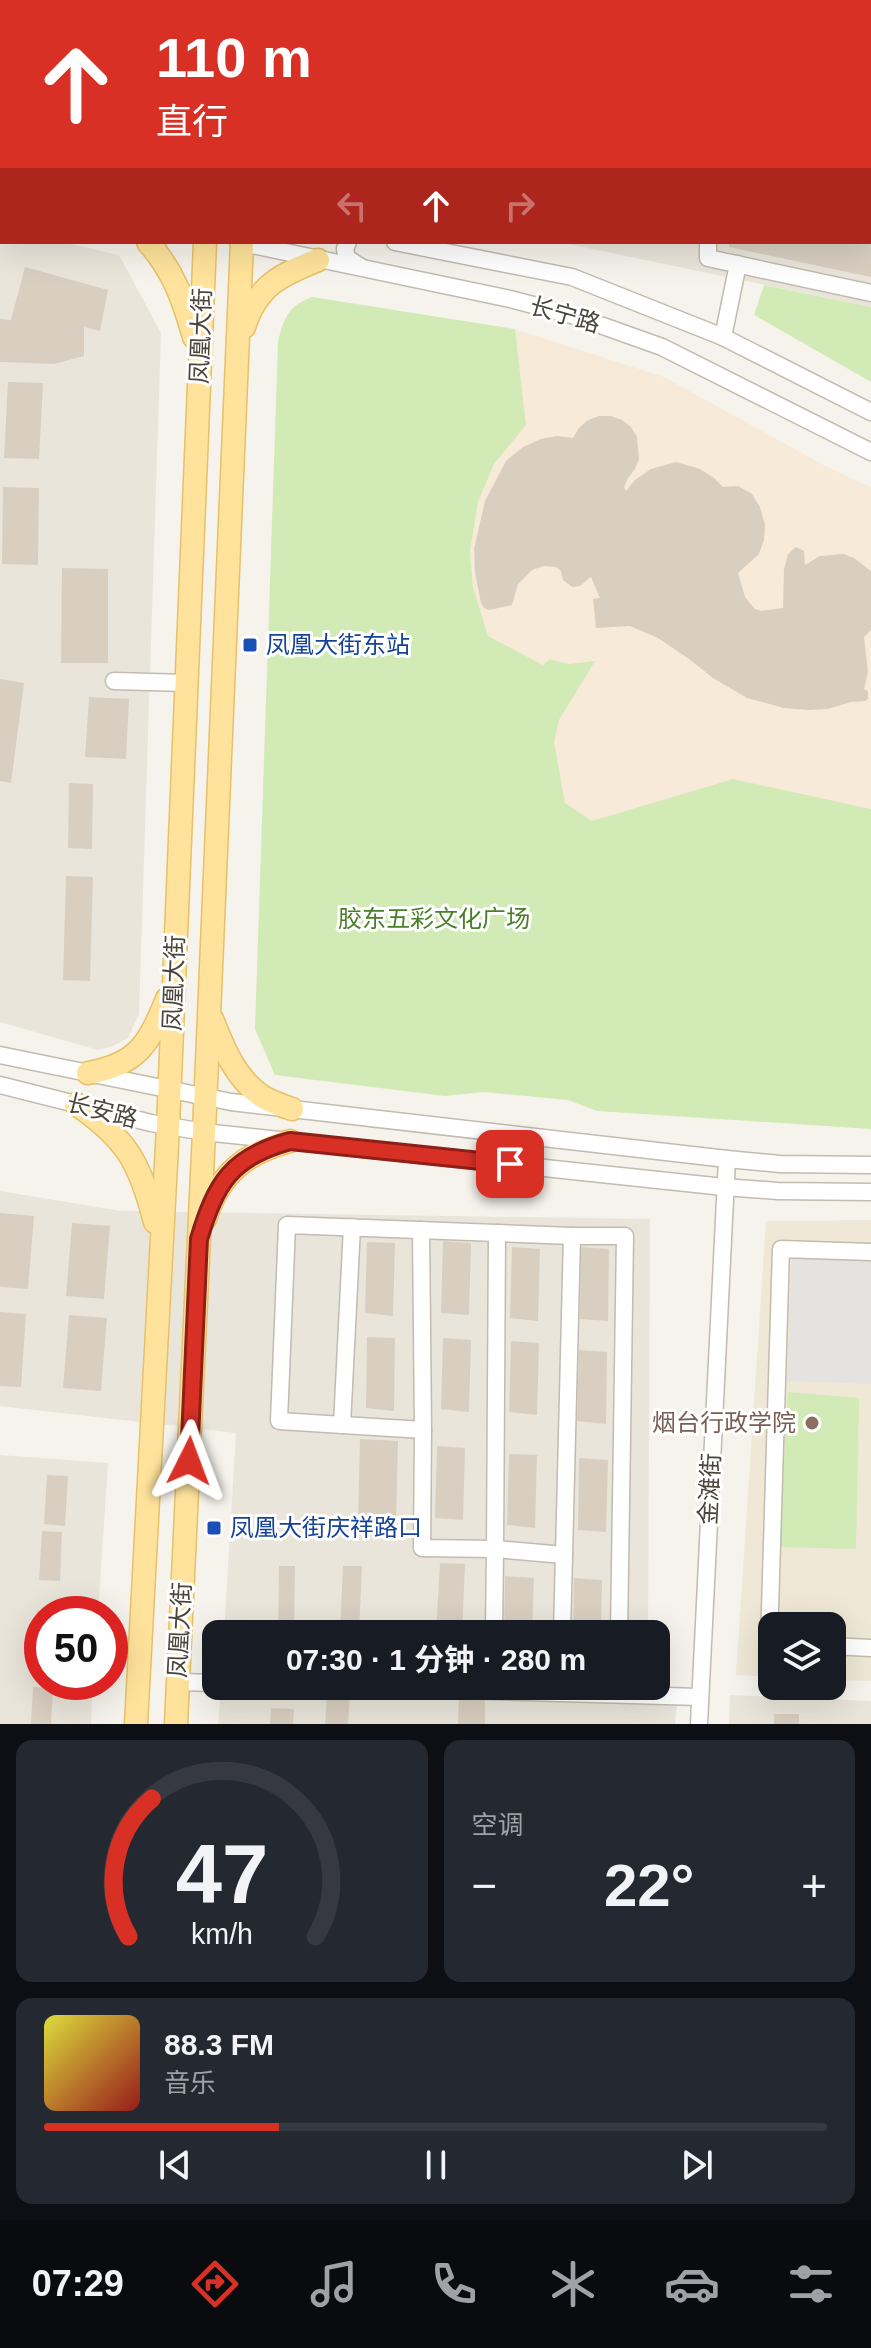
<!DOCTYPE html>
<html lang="zh">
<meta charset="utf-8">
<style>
body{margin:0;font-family:Helvetica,"Noto Sans SC",sans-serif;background:#242831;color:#f1f3f6;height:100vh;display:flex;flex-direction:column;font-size:30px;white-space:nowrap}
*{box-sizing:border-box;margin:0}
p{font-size:26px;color:#9ea1a6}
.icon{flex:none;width:44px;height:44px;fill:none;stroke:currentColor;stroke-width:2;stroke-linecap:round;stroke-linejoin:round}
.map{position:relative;height:1724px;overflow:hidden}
.details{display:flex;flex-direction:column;gap:16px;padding:16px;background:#0d0f14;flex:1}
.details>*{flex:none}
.top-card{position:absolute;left:0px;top:0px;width:872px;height:244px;box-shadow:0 8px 32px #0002;background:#d93025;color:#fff;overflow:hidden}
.buttons{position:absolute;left:758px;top:1612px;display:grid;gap:16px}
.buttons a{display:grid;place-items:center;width:88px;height:88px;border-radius:16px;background:#171b24;box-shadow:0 8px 32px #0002;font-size:40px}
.speed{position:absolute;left:24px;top:1596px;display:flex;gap:16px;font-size:40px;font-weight:700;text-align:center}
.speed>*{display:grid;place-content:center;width:104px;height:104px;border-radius:50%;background:#171b24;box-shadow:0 8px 32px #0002;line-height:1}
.speed .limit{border:12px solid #d22;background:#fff;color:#111}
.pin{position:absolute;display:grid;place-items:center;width:68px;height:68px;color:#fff;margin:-34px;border-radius:16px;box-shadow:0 4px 12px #0006}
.me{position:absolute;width:88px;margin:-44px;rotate:3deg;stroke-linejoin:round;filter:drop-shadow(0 0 6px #0008)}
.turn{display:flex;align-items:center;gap:28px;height:168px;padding:0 24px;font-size:36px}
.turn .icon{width:104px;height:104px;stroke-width:2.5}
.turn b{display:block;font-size:56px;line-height:68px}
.lanes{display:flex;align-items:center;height:76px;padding:0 24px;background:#0003;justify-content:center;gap:40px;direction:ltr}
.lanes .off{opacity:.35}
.big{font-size:60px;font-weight:700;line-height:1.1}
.details .card{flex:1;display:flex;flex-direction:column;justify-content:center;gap:12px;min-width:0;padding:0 28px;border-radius:16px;background:#242831}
.details .dial{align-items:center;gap:0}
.dial svg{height:208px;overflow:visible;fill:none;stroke:#363941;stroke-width:7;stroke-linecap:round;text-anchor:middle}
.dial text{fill:#f1f3f6;stroke:none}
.song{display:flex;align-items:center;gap:24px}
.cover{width:96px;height:96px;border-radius:12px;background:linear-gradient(135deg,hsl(60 70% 55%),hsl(0 70% 35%))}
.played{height:8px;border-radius:4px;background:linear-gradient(90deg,#d93025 30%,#363941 30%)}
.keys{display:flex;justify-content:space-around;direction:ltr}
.heat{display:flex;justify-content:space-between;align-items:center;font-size:44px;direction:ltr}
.details .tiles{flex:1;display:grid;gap:16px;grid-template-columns:1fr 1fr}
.card:last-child{grid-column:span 2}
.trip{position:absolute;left:202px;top:1620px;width:468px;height:80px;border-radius:16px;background:#171b24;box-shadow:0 8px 32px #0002;font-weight:700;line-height:80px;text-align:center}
.tab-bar{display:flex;height:128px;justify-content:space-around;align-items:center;background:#090b0e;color:#9ea1a6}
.tab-bar .icon{width:56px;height:56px}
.tab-bar .selected{color:#d93025}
.tab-bar b{font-size:36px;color:#f1f3f6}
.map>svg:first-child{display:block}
</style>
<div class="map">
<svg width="871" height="1724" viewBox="0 0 871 1724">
<rect width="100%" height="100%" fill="#f6f3ec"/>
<g fill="#eae5da">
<path d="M 304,0 L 871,0 L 871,307 L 559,242 L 870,242 L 870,2 L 304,2 Z"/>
<path d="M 0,228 L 2,228 L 2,242 L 62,242 L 119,255 L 161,333 L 139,1014 L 128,1038 L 111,1047 L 98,1050 L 0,1022 Z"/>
<path d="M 0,1191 L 121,1211 L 650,1219 L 648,1634 L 224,1634 L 236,1433 L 0,1406 Z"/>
<path d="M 0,1455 L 108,1463 L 98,1614 L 42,1614 L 42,1682 L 93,1682 L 91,1724 L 0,1724 Z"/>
<path d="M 221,1686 L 647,1686 L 677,1705 L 675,1724 L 218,1724 Z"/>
<path d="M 730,1695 L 871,1701 L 871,1724 L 729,1724 Z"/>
</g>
<path fill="#f7ead8" d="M 515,329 L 664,377 L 827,467 L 871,487 L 871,809 L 733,779 L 592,822 L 564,803 L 554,742 L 559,720 L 570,698 L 569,664 L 550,659 L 543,665 L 488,636 L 473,587 L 470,552 L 478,502 L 494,464 L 526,425 Z"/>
<path fill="#efe8d6" d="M 871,1220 L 871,1681 L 832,1680 L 832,1626 L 772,1626 L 772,1677 L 736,1675 L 766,1221 Z"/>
<g fill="#d2eab5">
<path d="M 764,285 L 871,307 L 871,382 L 754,315 Z"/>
<path d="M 312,297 L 515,329 L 526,425 L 494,464 L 478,502 L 470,552 L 473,587 L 488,636 L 543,665 L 550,659 L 569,664 L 595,661 L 559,720 L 554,742 L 565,803 L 592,821 L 733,779 L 871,809 L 871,1129 L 597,1111 L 568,1100 L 484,1092 L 445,1096 L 275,1075 L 255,1029 L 278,342 C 284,318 288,306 312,297 Z"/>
<path d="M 788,1392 L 859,1398 L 856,1549 L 779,1547 Z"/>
</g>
<path fill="#e5e3e0" d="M 792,1258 L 871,1261 L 871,1384 L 787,1381 Z"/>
<g fill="#d8cfc1">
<path d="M 729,242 L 871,242 L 871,277 L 729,247 Z"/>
<path d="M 25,267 L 108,290 L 100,331 L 84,327 L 84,356 L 54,364 L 0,362 L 0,319 L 11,320 Z"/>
<path d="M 8,382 L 43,383 L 39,459 L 4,458 Z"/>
<path d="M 599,416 L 611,416 L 622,420 L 631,427 L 637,437 L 639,459 L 635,469 L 628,478 L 624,487 L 626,491 L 635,480 L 651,469 L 676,462 L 700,469 L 714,478 L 723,487 L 738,486 L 752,494 L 760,507 L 765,525 L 764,540 L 759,554 L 738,573 L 745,597 L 755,609 L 761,611 L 783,608 L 784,569 L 788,554 L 796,547 L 804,551 L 805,565 L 820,556 L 843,554 L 854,558 L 871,571 L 871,630 L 864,637 L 868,672 L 864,689 L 868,691 L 868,699 L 865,701 L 851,702 L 828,709 L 808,710 L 784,708 L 747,698 L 713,678 L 689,659 L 658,638 L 630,626 L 596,628 L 593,599 L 600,598 L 591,577 L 580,586 L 572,587 L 563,580 L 561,571 L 556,567 L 544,566 L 532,570 L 518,584 L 512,605 L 489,610 L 484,608 L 481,603 L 475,573 L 474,549 L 485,501 L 506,461 L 523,447 L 541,439 L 557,436 L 573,438 L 579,428 L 588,420 Z"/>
<path d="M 3,487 L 39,488 L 38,565 L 2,564 Z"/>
<path d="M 62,568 L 108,569 L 108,663 L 61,663 Z"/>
<path d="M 0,679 L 24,683 L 11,783 L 0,781 Z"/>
<path d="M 89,697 L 129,699 L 126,759 L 85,757 Z"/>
<path d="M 69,783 L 93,784 L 92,849 L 68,848 Z"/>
<path d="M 66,876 L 93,877 L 90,981 L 63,980 Z"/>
<path d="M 0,1213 L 34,1216 L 28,1289 L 0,1287 Z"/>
<path d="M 72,1223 L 110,1226 L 104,1299 L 66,1296 Z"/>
<path d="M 443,1241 L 471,1243 L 469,1315 L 441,1313 Z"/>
<path d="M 367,1242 L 395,1243 L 393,1316 L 365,1313 Z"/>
<path d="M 512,1247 L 540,1249 L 538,1321 L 510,1318 Z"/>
<path d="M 581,1247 L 609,1249 L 608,1321 L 580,1319 Z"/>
<path d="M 0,1312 L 26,1314 L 21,1387 L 0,1386 Z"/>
<path d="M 69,1315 L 107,1318 L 101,1391 L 63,1388 Z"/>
<path d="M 367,1337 L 395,1338 L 394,1411 L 366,1408 Z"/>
<path d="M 443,1338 L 471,1340 L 469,1412 L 441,1409 Z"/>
<path d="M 511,1341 L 539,1343 L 537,1415 L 509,1412 Z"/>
<path d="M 579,1350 L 607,1352 L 606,1424 L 577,1421 Z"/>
<path d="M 360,1439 L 398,1441 L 396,1523 L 358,1522 Z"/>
<path d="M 437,1446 L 465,1448 L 463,1520 L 435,1518 Z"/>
<path d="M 509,1454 L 537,1455 L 535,1528 L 507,1525 Z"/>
<path d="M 579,1458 L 608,1460 L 606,1532 L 578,1530 Z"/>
<path d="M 47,1475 L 68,1476 L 65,1526 L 44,1524 Z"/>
<path d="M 42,1531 L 62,1532 L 60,1581 L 39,1580 Z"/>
<path d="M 440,1563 L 465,1564 L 462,1634 L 436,1634 Z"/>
<path d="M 279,1566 L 295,1566 L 294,1634 L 278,1634 Z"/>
<path d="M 343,1566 L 362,1566 L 359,1632 L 340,1631 Z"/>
<path d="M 505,1576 L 534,1578 L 532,1634 L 504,1634 Z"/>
<path d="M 574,1578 L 602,1580 L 601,1634 L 573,1634 Z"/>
<path d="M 37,1611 L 42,1611 L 42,1661 L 34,1661 Z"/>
<path d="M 33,1687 L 53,1688 L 51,1724 L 31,1724 Z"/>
<path d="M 459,1693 L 485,1693 L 485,1724 L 458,1724 Z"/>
<path d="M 327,1695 L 350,1696 L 348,1724 L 325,1724 Z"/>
<path d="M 271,1708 L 294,1709 L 293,1724 L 270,1724 Z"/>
<rect x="774" y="1714" width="25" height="10"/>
</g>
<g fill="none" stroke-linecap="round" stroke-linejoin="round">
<g stroke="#c2bbae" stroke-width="19">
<g id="minor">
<path d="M 374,2 L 374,0"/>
<path d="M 467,2 L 468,0"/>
<path d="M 711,2 L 711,0"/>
<path d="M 846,2 L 846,0"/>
<path d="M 0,148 L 2,149"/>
<path d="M 870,158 L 871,158"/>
<path d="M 0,187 L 2,187"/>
<path d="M 238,242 L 510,299 L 575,316 L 662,347 L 871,452"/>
<path d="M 348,242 L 345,249 L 347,258 L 361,267"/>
<path d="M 395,242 L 572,277 L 723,337 L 871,412"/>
<path d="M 708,242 L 708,258 L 871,293"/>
<path d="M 723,337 L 738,264"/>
<path d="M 114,681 L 186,683"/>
<path d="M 0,1055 L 231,1102 L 727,1159 L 780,1164 L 871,1165"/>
<path d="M 0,1085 L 151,1123 L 204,1132 L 724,1187 L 778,1191 L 871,1192"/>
<path d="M 421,1230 L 423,1430"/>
<path d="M 497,1233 L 495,1549 L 564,1555"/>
<path d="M 342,1425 L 352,1227"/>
<path d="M 494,1634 L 495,1549 L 422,1548 L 423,1430 L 279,1421 L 287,1225 L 572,1236"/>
<path d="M 562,1634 L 572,1236 L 625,1236 L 619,1634"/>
<path d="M 772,1642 L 769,1642 L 781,1249 L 871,1252"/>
<path d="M 832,1646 L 871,1648"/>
<path d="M 178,1682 L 216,1683"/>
<path d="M 322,1686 L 700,1697"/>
<path d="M 699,1724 L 727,1159"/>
</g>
</g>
<g stroke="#e6c16a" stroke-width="25">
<g id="major">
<path d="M 215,0 L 216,2"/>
<path d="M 252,2 L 252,0"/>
<path d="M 148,242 C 174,272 183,299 194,337"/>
<path d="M 244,327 C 257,286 280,275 318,260"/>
<path d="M 212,1019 C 223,1047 236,1080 263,1097 C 272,1102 283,1106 292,1109"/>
<path d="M 88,1073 C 137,1065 150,1043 167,999"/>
<path d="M 76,1104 C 127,1139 140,1163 155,1222"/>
<path d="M 205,1219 C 219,1174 245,1153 290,1141"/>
<path d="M 136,1724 L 168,1126 L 205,242"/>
<path d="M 176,1724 L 204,1132 L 242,242"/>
</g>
</g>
<use href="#minor" stroke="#fff" stroke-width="16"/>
<use href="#major" stroke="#ffe39c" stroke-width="22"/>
</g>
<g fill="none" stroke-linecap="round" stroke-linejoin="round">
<g stroke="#8d1f18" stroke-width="20">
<path id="route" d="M 189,1461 L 199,1239 C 216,1183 231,1157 290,1141 L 510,1164"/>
</g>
<use href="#route" stroke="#d93025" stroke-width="14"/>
</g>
<g fill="#1a4fb4" stroke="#fff" stroke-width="3">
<rect x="242" y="637" width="16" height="16" rx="4"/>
<rect x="206" y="1520" width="16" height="16" rx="4"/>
</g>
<circle fill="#8d6e63" stroke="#fff" stroke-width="3" cx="812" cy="1423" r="8"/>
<g text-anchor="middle" stroke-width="6" stroke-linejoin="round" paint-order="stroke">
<g font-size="24" fill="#4b4439" stroke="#fff">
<text transform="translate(565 315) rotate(16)" y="8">长宁路</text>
<text transform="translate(201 336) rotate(-88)" y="8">凤凰大街</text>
<text transform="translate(174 983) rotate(-88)" y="8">凤凰大街</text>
<text transform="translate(102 1111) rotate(14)" y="8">长安路</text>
<text transform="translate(710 1489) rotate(-87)" y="8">金滩街</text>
<text transform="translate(180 1630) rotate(-87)" y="8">凤凰大街</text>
</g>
<g font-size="24" fill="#164399" stroke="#fff" text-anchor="start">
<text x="266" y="653">凤凰大街东站</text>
<text x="230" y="1536">凤凰大街庆祥路口</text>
</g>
<g font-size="24" fill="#4a7f2a" stroke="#fff">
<text x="434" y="927">胶东五彩文化广场</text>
</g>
<g font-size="24" fill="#785e54" stroke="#fff" text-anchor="end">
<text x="796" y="1431">烟台行政学院</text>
</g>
</g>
</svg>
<div class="buttons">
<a><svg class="icon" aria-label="layers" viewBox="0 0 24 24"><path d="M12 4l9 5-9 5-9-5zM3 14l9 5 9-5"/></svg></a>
</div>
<div class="speed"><div class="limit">50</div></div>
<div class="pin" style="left:510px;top:1164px;background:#d93025"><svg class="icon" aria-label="arrive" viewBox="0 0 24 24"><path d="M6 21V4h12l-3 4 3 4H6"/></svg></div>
<svg class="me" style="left:189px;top:1461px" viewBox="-20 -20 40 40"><path d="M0-17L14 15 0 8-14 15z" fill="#d93025" stroke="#fff" stroke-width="4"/></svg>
<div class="trip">07:30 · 1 分钟 · 280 m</div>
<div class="top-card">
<div class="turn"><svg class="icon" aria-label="ahead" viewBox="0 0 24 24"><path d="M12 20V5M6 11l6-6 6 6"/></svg><div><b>110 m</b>直行</div></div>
<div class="lanes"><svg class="icon off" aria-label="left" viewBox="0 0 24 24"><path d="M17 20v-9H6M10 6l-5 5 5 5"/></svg><svg class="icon" aria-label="ahead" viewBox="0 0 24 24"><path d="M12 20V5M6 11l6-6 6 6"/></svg><svg class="icon off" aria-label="right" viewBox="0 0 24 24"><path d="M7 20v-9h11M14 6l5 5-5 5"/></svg></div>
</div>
</div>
<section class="details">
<div class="tiles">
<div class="card dial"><svg viewBox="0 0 100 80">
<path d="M14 69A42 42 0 1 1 86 69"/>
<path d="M14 69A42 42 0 0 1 23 16" stroke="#d93025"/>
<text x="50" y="56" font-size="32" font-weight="700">47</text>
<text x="50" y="72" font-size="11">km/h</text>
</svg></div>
<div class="card"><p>空调</p>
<div class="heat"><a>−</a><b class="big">22°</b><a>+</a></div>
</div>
<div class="card">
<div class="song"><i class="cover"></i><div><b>88.3 FM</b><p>音乐</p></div></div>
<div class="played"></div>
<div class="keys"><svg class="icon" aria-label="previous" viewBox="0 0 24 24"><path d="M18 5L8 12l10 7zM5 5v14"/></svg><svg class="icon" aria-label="pause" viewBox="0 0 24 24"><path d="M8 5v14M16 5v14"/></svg><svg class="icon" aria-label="next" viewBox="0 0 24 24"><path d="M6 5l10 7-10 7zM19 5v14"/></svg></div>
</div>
</div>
</section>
<nav class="tab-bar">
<b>07:29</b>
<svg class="icon selected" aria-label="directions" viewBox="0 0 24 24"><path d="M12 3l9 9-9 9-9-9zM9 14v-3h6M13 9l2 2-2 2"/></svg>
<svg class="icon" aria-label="music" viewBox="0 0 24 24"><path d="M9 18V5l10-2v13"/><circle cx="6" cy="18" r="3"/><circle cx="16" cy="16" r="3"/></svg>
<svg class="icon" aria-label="phone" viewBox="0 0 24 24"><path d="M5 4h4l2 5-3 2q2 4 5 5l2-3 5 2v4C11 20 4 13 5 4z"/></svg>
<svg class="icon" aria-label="climate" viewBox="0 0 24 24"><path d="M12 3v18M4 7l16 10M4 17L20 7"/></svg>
<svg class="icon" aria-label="car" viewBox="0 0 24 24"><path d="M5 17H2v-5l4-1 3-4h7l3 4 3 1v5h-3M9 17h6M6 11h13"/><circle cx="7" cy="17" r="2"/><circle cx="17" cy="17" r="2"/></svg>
<svg class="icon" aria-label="filters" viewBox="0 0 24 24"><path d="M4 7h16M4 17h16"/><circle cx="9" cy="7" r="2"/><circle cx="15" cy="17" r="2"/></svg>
</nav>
